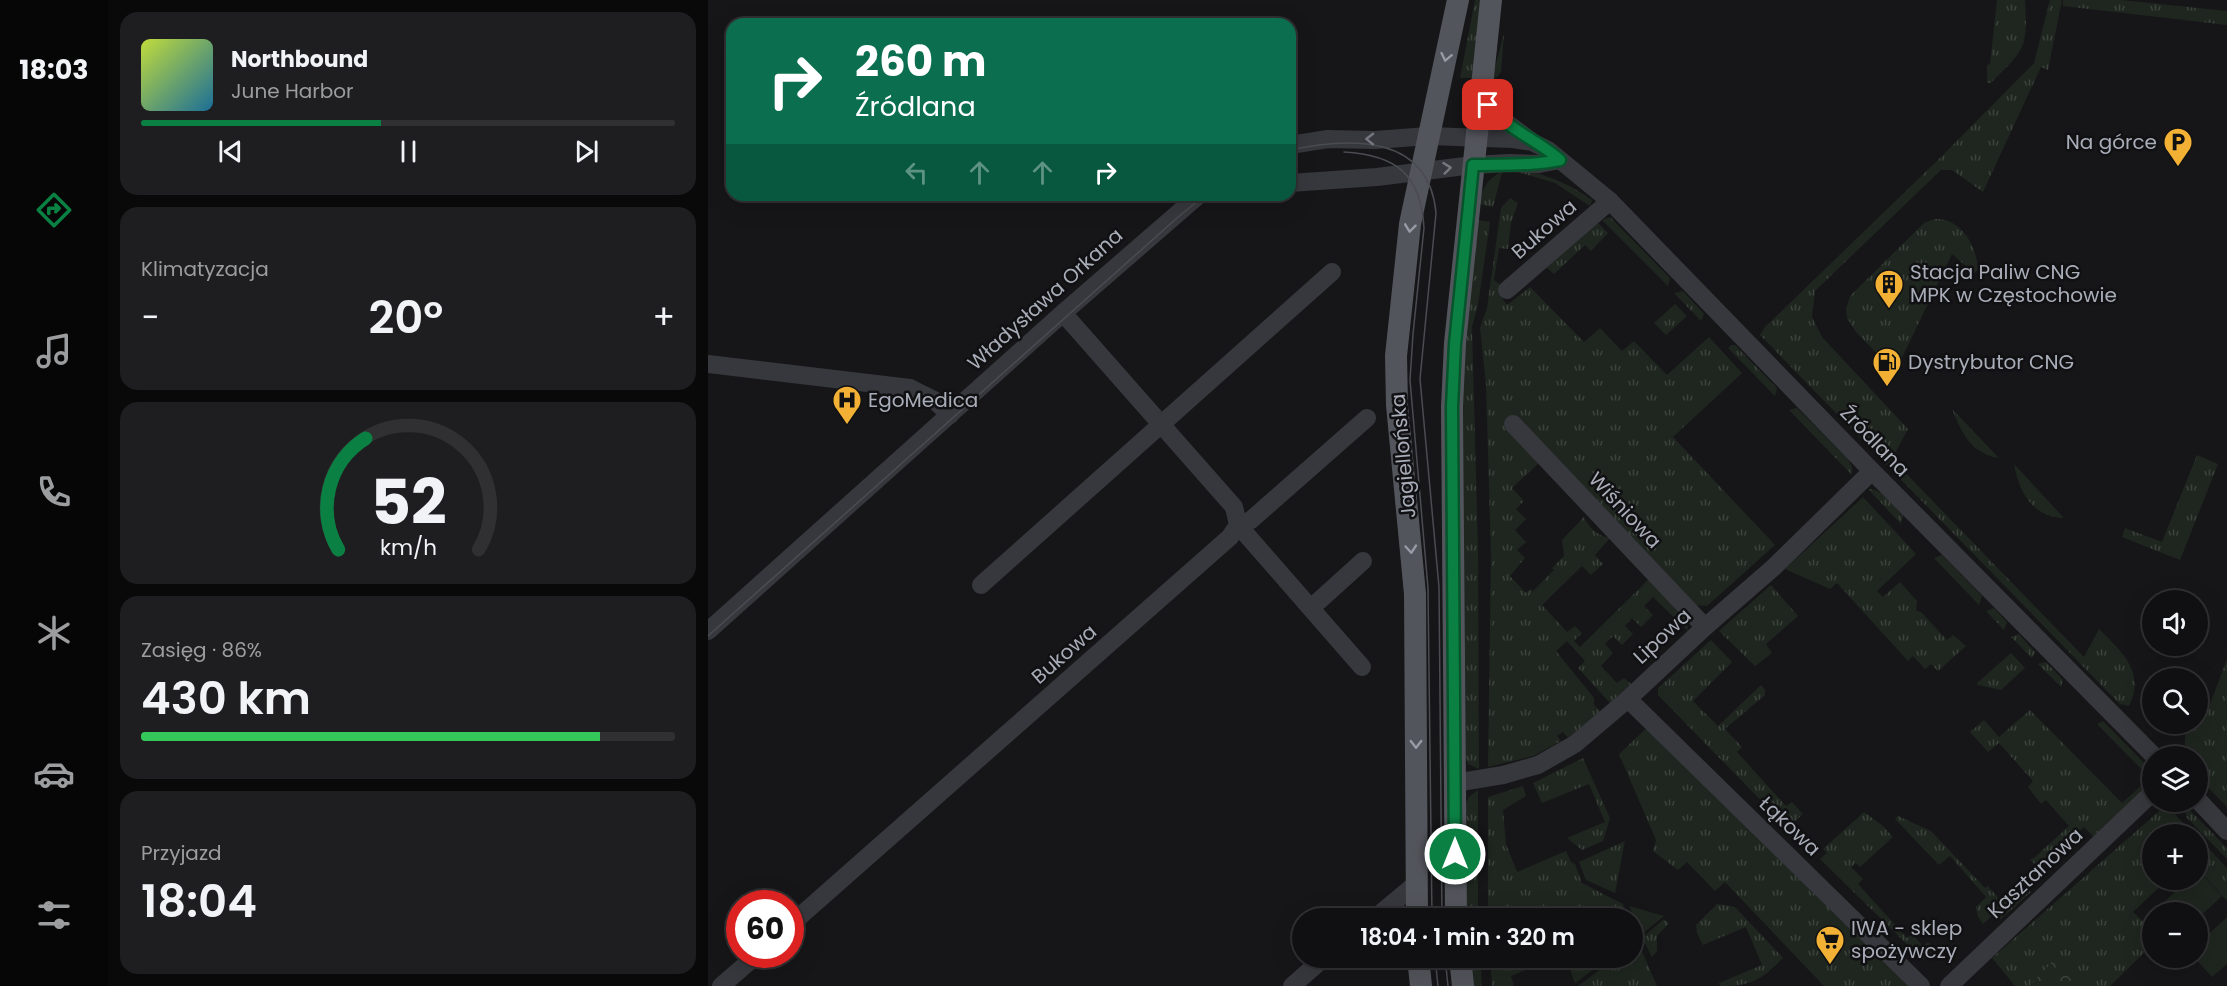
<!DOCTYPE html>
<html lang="pl">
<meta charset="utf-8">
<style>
body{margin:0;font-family:Poppins,sans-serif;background:#1e1e20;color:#f1f3f6;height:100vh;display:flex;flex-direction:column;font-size:22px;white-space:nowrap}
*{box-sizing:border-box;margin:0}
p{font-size:20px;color:#9c9d9f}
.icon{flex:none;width:33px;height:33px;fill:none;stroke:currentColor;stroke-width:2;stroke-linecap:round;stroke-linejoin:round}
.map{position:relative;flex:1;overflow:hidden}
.details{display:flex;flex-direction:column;gap:12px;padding:12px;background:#09090a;width:600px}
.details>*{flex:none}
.hud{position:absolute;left:18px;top:18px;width:570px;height:183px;border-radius:18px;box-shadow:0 6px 24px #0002,0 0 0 2px #303032;background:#0b6e4f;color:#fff;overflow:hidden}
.tools{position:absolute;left:1434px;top:590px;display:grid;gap:12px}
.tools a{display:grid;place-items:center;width:66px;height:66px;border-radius:50%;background:#101012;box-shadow:0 6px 24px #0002,0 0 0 2px #303032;font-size:30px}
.speed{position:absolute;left:18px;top:890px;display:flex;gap:12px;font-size:30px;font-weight:700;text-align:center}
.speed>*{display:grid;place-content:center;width:78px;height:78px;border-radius:50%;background:#101012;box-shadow:0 6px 24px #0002,0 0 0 2px #303032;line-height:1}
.speed .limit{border:9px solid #d22;background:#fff;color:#111}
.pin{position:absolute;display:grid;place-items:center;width:51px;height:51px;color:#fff;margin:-26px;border-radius:12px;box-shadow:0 3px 9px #0006}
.me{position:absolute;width:66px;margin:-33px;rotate:0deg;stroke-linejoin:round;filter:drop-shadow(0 0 4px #0008)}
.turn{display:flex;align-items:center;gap:21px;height:126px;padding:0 30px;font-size:27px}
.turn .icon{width:78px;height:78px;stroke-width:2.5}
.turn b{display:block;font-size:42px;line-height:51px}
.lanes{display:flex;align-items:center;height:57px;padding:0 30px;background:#0003;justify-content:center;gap:30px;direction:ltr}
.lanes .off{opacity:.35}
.big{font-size:45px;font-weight:600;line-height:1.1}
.details .card{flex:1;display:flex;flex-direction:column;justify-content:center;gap:9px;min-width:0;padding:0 21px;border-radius:18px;background:#1e1e20}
.details .dial{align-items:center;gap:0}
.dial svg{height:156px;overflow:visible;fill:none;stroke:#303032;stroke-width:7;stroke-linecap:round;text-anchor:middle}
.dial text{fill:#f1f3f6;stroke:none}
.song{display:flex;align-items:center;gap:18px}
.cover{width:72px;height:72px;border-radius:9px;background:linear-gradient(135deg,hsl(70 70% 55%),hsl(200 70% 35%))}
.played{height:6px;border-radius:3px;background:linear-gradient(90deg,#0b8043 45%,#303032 45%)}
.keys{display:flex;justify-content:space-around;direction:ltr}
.heat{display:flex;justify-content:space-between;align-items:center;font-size:33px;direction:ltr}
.charge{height:9px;border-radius:4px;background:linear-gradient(90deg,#34c759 86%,#303032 0)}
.trip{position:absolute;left:584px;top:908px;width:351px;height:60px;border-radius:30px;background:#101012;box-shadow:0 6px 24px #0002,0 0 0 2px #303032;font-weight:600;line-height:60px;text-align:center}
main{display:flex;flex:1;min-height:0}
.tabs{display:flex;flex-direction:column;width:108px;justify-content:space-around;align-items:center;background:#060607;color:#9c9d9f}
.tabs .icon{width:42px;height:42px}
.tabs .on{color:#0b8043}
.tabs b{font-size:27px;color:#f1f3f6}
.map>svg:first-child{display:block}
</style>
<main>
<nav class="tabs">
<b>18:03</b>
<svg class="icon on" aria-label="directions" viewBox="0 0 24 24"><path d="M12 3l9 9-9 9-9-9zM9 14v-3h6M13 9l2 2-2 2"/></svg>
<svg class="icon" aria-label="music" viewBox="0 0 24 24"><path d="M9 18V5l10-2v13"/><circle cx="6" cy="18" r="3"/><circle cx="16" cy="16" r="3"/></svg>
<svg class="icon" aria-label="phone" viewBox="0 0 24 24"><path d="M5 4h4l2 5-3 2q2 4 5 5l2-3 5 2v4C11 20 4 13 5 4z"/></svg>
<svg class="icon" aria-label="climate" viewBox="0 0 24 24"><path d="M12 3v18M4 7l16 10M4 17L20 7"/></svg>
<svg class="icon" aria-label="car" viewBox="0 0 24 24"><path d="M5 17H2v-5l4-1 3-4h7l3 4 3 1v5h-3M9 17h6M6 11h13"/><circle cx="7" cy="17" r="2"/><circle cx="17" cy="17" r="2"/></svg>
<svg class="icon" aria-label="filters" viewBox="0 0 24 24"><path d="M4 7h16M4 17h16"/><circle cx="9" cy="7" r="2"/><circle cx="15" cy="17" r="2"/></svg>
</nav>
<section class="details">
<div class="card">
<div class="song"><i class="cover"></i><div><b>Northbound</b><p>June Harbor</p></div></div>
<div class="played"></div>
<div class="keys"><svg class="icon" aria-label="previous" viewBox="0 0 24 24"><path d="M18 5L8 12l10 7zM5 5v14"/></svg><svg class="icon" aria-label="pause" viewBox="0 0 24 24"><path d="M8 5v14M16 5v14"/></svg><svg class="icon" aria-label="next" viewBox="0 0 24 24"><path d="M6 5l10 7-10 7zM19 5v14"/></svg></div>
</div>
<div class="card"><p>Klimatyzacja</p>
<div class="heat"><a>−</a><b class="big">20°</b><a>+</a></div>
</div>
<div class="card dial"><svg viewBox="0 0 100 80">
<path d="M14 69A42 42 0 1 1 86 69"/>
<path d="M14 69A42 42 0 0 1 28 12" stroke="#0b8043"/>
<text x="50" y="56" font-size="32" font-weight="700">52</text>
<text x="50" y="72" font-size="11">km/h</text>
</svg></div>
<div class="card"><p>Zasięg · 86%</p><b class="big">430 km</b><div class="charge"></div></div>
<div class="card"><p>Przyjazd</p><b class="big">18:04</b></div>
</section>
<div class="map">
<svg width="1519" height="986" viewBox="0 0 1519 986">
<defs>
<pattern id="grass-tufts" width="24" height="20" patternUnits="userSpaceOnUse" patternTransform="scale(1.5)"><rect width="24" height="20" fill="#1e261f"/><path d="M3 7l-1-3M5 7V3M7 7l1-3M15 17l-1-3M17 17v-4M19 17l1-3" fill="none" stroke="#3c433d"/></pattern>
<pattern id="forest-crowns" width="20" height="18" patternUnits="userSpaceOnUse" patternTransform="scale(1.5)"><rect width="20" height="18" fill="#1e261f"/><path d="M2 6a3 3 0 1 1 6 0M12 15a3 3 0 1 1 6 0" fill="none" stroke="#3c433d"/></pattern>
</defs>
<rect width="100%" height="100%" fill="#161618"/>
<g fill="url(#grass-tufts)">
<path d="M 767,0 L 774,0 L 766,78 L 752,78 Z"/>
<path d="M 1289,0 L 1317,0 C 1320,49 1317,49 1283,83 L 1279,83 L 1279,65 L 1282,64 Z"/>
<path d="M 1342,0 L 1354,0 L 1340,70 L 1333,67 L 1275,192 L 1244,170 L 1233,170 L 1107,291 L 1104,317 L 1114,337 L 1200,429 L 1184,459 L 1376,657 L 1391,629 C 1413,651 1438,672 1421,706 L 1412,704 L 1400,692 L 1052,335 L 1057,327 L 1230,160 L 1326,63 Z"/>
<path d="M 1355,0 L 1413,0 L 1519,11 L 1519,25 L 1355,6 Z"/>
<path d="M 796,33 L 793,72 L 788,78 L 784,79 Z"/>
<path d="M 810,168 C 836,174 863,184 884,200 L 882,206 L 847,183 L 810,172 Z"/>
<path d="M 794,172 L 785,207 L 771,204 C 774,189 779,178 794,172 Z"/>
<path d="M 802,198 L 810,203 L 803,223 L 800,249 L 791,248 L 786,280 L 793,285 L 794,298 L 799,305 L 822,287 L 876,342 L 892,328 L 914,351 L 926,341 L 959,375 L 1001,337 L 1034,373 L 965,437 L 1067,545 L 999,606 L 987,605 L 832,462 L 804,488 L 816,501 L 808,509 L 818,519 L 807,530 L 818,542 L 809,550 L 817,558 L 802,576 L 818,593 L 822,589 L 825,591 L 846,570 L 844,568 L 856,556 L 854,540 L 876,517 C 880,527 891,537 902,538 L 887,555 L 895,564 L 883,575 L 874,566 L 834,605 L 859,632 L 867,626 L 874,633 L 866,641 L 872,647 L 942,578 L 979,616 L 980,631 L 945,597 L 936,606 L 945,615 L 933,627 L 924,618 L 917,626 L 925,634 L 914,645 L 905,636 L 897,644 L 905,653 L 893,666 L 909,683 L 916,678 L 923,684 L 902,703 L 870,668 L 877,661 L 859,641 L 848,651 L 886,698 L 886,705 L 893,712 L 860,738 L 855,732 L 849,736 L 853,741 L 825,756 L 780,767 L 783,555 L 778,385 L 772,328 L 779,308 L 793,208 Z"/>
<path d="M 902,217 L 962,278 L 960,286 L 894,220 Z"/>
<path d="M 1226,219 C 1253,217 1269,246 1270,270 L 1266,273 L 1244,254 L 1187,372 L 1148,332 L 1139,318 L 1138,309 L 1142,296 L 1216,223 Z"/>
<path d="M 769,220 L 782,222 L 770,305 L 764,327 L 770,550 L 771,769 L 760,764 L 756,754 L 755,367 Z"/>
<path d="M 888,221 L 900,233 L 883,251 L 877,245 L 846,274 L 838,267 Z"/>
<path d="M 975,291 L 996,314 L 993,321 L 966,293 Z"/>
<path d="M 967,304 L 979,316 L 958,335 L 946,323 Z"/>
<path d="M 1023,345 L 1027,345 L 1069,388 L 1067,396 L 1020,348 Z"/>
<path d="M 1089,408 L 1140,459 L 1144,467 L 1144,475 L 1081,410 Z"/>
<path d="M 1244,409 L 1291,458 C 1262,453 1254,433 1244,409 Z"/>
<path d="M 1489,455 L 1510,464 L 1472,560 L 1414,537 L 1417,528 L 1454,542 Z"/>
<path d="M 1306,464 L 1356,518 C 1325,517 1311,493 1306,464 Z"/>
<path d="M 1160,489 C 1174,488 1186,506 1195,515 L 1193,524 Z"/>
<path d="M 1155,497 L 1208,554 L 1169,591 L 1175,597 L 1192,582 L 1209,601 L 1208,610 L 1214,613 L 1239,640 L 1245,635 L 1258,646 L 1230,671 L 1223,664 L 1217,669 L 1205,656 L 1200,661 L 1129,583 L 1122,589 L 1077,569 Z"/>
<path d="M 1234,555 L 1274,596 L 1271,605 L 1226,558 Z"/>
<path d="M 1063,585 L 1090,616 L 1058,644 L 1064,653 L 1047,666 L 1011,631 Z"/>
<path d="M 1286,608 L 1299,622 L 1296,630 L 1278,611 Z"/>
<path d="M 1311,634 L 1327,652 L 1324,658 L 1303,637 Z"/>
<path d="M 1003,640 L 1024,662 L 985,701 L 1010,726 L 1053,685 L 1057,690 L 1057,695 L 1017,729 L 1034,747 L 1029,752 L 1078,806 L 1084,802 L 1095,814 L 1085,823 L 1078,816 L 1073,821 L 950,695 L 950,688 Z"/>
<path d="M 1303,653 L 1317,668 L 1293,690 L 1270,685 L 1269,683 Z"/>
<path d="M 1519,659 L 1519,807 L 1490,777 L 1490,756 L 1476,756 L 1478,723 L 1490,723 L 1490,713 L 1498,715 Z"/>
<path d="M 1338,662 L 1355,680 L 1353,687 L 1330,664 Z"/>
<path d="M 1322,710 L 1414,803 L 1433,786 L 1436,790 L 1386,837 L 1376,827 L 1333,867 L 1328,866 L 1322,859 L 1326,858 L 1361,826 L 1338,800 L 1333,804 L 1320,787 L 1325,781 L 1291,743 L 1280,752 L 1262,732 L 1276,720 L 1291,737 Z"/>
<path d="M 1395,721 L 1443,770 L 1444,780 L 1389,724 Z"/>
<path d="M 942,725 L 1207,986 L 1116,986 L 1017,882 L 1007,891 L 979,862 L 970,870 L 945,851 L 948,840 L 911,754 Z"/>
<path d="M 875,758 L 902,818 L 895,841 L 874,850 L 859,838 L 897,822 L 881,784 L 834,803 L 825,783 Z"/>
<path d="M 815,786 L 818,796 L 795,810 L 798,844 L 809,872 L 858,851 L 863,862 L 867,864 L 874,883 L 915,904 L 921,918 L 887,918 L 885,916 L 881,918 L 780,918 L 780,797 Z"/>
<path d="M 770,790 L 770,918 L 759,918 L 758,803 L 762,796 Z"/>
<path d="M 1458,805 L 1486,834 L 1444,834 L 1444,879 L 1460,879 L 1425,912 L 1444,930 L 1444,945 L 1402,986 L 1307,986 L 1284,958 Z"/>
<path d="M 1479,807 L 1519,848 L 1519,859 L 1479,818 L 1477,812 Z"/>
<path d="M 1156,812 L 1175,826 L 1185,837 L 1152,867 L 1148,863 L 1143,867 L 1155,879 L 1150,884 L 1199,938 L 1204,934 L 1215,946 L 1220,942 L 1227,949 L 1215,960 L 1112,859 L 1119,853 L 1115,849 Z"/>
<path d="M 1190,816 L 1223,831 L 1277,888 L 1280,886 L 1291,899 L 1312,881 L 1323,892 L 1292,920 L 1286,914 L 1275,924 L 1270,917 L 1268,907 L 1278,897 L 1242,856 L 1231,865 L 1187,819 Z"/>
<path d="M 1490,837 L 1519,868 L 1519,901 L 1490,869 Z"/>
<path d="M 917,841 L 907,893 L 878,880 L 871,862 Z"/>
<path d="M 1009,904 L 1027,907 L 1075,958 C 1053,980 1044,986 1012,986 L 1011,983 L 1054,965 L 1038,927 L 995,945 L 989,933 L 988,925 Z"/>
<path d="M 921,906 L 956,916 L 934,934 Z"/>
<path d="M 956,919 L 961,923 L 949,936 L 949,951 L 944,957 L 934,938 Z"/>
<path d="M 930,942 L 949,986 L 870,986 L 909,957 L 924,957 L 924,946 Z"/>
<path d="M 762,957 L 772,957 L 774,986 L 764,986 Z"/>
<path d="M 782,957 L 849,957 L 803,976 L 806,986 L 784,986 Z"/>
<path d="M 894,957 L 902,957 L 867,983 L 862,970 Z"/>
</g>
<path fill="url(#forest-crowns)" d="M 1345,961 L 1370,986 L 1321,986 Z"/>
<g fill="#1e261f">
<path d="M 1490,870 L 1514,896 L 1490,918 L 1490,912 L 1445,912 L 1481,879 L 1490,879 Z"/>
<path d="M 1519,917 L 1519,964 L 1504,977 L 1486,957 L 1490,957 L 1490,944 Z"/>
</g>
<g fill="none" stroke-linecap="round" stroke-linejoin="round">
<g stroke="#37383d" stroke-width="18">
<path d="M 773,95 L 788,115 L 823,141"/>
<path d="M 582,145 L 620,139 L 667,140 L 720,136 L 805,139 L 824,142 L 840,150 L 902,201 L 1164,471 L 1446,756"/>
<path d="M 582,183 L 669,177 L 765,165 L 801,163 L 831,164 L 852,160"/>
<path d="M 799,290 L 902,201"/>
<path d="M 355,313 L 526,507 L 530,525 L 654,667"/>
<path d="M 0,364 L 202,388 L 226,400 L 242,415"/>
<path d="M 805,424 L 997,627"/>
<path d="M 273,585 L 624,272"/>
<path d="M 603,608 L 655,561"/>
<path d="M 0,631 L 355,313 L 491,195"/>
<path d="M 920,699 L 1213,986"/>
<path d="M 747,783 L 795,775 L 830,765 L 867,744 L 920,699 L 997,627 L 1066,567 L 1164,471"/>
<path d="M 1490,800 L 1519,831"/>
<path d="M 667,918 L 709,883"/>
<path d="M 82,925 L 522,537 L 530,525 L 543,520 L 659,418"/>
<path d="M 13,986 L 50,954"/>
<path d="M 584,986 L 617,957"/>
<path d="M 1241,986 L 1444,793"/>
</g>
<g stroke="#53555c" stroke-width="22">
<path d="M 709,918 L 707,594 L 689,405 L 688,356 L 702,224 L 750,0"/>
<path d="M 748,918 L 744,407 L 747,343 L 783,0"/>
<path d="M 710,957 L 713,986"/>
<path d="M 752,957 L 755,986"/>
</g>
<g stroke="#4a4c52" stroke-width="1.5">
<path d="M 582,150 C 642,137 721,134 728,213 L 712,379 L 731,587 L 734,918"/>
<path d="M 636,152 C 688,155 713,174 716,228 L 705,334 L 702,380 L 720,588 L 724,918"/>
<path d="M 0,636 L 469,218 L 497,195"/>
<path d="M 727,957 L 730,986"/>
<path d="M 737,957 L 740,986"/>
</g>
</g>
<defs><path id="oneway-chevron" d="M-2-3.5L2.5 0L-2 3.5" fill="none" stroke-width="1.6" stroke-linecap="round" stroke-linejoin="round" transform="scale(1.5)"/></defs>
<g stroke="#979ba6">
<use href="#oneway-chevron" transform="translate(738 57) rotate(102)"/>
<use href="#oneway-chevron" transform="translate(702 228) rotate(97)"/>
<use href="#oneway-chevron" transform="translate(703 549) rotate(85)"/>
<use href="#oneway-chevron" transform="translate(708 744) rotate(90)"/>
</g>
<g stroke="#757881">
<use href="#oneway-chevron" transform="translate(662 139) rotate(-179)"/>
<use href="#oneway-chevron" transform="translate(739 168) rotate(-6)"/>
</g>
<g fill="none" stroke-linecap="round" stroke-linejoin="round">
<g stroke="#07532c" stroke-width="15">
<path id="route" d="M 747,854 L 744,407 L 747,344 L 765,165 C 794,164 824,166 852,160 C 830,140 800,130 780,105"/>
</g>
<use href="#route" stroke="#0b8043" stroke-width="10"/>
</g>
<defs>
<g id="parking-pin" transform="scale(1.5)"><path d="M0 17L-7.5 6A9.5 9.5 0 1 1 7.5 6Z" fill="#f2b134" stroke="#111113"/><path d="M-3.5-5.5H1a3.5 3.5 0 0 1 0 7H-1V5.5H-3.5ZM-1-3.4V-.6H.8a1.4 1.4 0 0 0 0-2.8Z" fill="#111"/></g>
<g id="building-pin" transform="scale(1.5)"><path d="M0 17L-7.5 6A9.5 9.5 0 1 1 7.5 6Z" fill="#f2b134" stroke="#111113"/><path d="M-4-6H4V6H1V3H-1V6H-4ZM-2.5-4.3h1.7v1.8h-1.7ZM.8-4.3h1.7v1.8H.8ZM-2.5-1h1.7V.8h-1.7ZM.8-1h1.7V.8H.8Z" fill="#111"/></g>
<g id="fuel-pin" transform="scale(1.5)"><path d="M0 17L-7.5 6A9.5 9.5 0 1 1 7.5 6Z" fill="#f2b134" stroke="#111113"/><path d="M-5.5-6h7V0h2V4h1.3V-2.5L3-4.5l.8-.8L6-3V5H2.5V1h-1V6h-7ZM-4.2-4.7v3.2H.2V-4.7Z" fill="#111"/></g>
<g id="hospital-pin" transform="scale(1.5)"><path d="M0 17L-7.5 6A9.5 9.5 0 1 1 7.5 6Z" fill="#f2b134" stroke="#111113"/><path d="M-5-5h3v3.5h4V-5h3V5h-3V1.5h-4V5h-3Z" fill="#111"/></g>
<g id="supermarket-pin" transform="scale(1.5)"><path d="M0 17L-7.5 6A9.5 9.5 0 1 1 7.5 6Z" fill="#f2b134" stroke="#111113"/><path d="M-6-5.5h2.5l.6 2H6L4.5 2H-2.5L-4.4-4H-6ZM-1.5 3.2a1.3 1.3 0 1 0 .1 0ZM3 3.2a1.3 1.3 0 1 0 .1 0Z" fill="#111"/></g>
</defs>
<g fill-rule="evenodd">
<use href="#parking-pin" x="1470" y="142"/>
<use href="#building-pin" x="1181" y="284"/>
<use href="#fuel-pin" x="1179" y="362"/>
<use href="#hospital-pin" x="139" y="400"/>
<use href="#supermarket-pin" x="1122" y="940"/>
</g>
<g text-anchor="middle" stroke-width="5" stroke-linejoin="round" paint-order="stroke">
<g font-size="20" fill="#a8adb8" stroke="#111113" text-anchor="start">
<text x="1449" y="149" text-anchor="end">Na górce</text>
<text x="1202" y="279">Stacja Paliw CNG<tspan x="1202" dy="23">MPK w Częstochowie</tspan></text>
<text x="1200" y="369">Dystrybutor CNG</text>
<text x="160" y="407">EgoMedica</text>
<text x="1143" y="935">IWA - sklep<tspan x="1143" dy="23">spożywczy</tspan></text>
</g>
<g font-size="20" fill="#a8adb8" stroke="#111113">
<text transform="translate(836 229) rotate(-41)" y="7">Bukowa</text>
<text transform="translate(337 299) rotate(-42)" y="7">Władysława Orkana</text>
<text transform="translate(1167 441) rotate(46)" y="7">Źródlana</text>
<text transform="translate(695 456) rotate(-95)" y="7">Jagiellońska</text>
<text transform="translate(917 510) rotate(47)" y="7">Wiśniowa</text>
<text transform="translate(954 636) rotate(-43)" y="7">Lipowa</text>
<text transform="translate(356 654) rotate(-41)" y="7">Bukowa</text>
<text transform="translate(1082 826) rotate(44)" y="7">Łąkowa</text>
<text transform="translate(1327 873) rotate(-43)" y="7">Kasztanowa</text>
</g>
</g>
</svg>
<div class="tools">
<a><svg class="icon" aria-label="sound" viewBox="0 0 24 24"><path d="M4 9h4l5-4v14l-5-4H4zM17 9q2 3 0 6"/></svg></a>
<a><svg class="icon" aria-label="search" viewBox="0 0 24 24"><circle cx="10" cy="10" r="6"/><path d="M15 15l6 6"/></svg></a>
<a><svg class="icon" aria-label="layers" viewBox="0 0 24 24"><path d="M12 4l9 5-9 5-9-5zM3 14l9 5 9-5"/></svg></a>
<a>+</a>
<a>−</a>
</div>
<div class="speed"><div class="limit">60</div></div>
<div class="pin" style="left:780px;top:105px;background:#d93025"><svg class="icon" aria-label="arrive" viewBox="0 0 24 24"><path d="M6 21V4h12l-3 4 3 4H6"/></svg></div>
<svg class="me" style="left:747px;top:854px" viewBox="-20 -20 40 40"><circle r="17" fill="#0b8043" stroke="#fff" stroke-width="3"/><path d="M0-11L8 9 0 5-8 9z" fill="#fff"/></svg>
<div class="trip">18:04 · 1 min · 320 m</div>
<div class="hud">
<div class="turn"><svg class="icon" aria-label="right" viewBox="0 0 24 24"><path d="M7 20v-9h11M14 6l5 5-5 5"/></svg><div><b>260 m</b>Źródlana</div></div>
<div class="lanes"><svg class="icon off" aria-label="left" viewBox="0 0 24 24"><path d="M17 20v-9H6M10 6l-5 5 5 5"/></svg><svg class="icon off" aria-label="ahead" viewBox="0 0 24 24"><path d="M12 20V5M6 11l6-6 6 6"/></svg><svg class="icon off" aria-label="ahead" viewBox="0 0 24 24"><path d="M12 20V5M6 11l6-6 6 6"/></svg><svg class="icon" aria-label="right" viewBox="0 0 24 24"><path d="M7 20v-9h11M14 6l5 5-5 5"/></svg></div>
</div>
</div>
</main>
